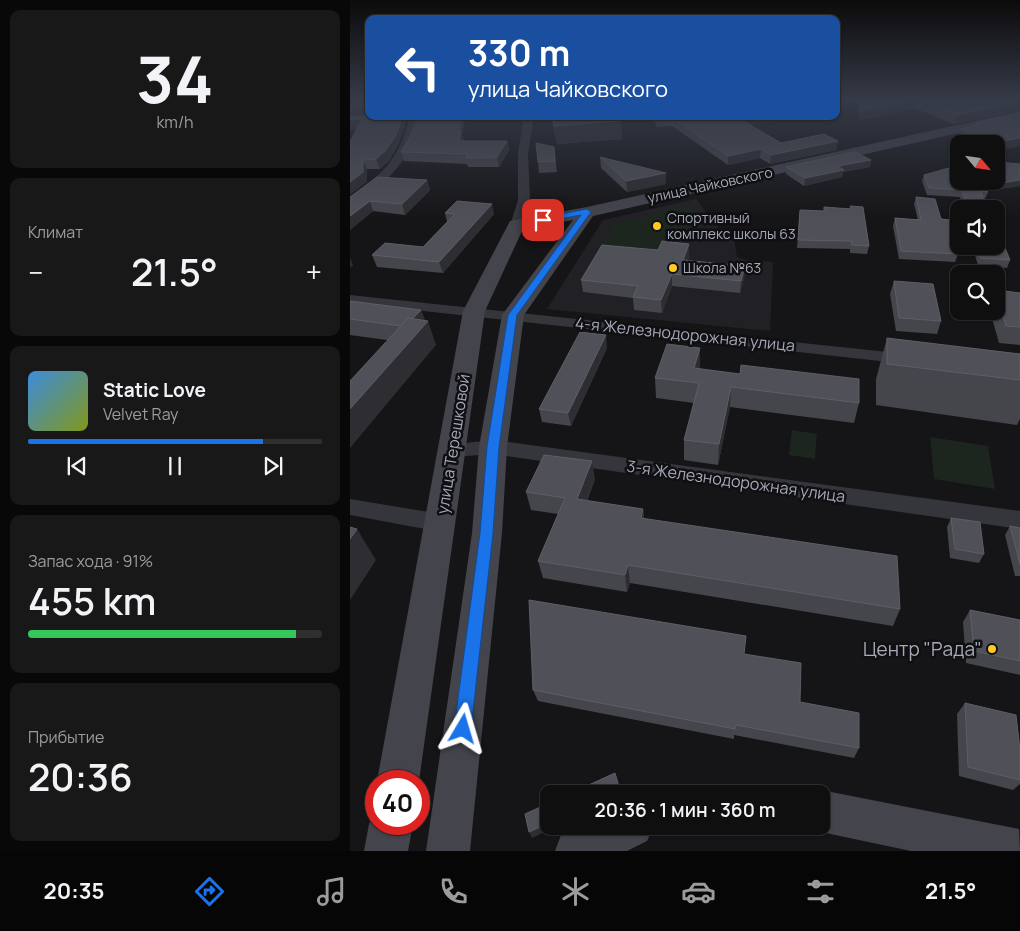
<!DOCTYPE html>
<html lang="ru">
<meta charset="utf-8">
<style>
body{margin:0;font-family:Manrope,sans-serif;background:#191819;color:#f1f3f6;height:100vh;display:flex;flex-direction:column;font-size:19px;white-space:nowrap}
*{box-sizing:border-box;margin:0}
p{font-size:16px;color:#9c9c9f}
.icon{flex:none;width:28px;height:28px;fill:none;stroke:currentColor;stroke-width:2;stroke-linecap:round;stroke-linejoin:round}
.map{position:relative;flex:1;overflow:hidden}
.drawer{display:flex;flex-direction:column;gap:10px;padding:10px;background:#090809;width:350px}
.drawer>*{flex:none}
.hud{position:absolute;left:15px;top:15px;width:475px;height:105px;border-radius:10px;box-shadow:0 1px 4px #0004,0 0 0 1px #302f30;background:#1a4fa0;color:#fff;overflow:hidden}
.needle{width:32px;rotate:119deg}
.controls{position:absolute;left:600px;top:135px;display:grid;gap:10px}
.controls a{display:grid;place-items:center;width:55px;height:55px;border-radius:10px;background:#100f10;box-shadow:0 1px 4px #0004,0 0 0 1px #302f30;font-size:25px}
.speed{position:absolute;left:15px;top:770px;display:flex;gap:10px;font-size:25px;font-weight:700;text-align:center}
.speed>*{display:grid;place-content:center;width:65px;height:65px;border-radius:50%;background:#100f10;box-shadow:0 1px 4px #0004,0 0 0 1px #302f30;line-height:1}
.speed .limit{border:8px solid #d22;background:#fff;color:#111}
.pin{position:absolute;display:grid;place-items:center;width:42px;height:42px;color:#fff;margin:-21px;border-radius:10px;box-shadow:0 2px 8px #0006}
.me{position:absolute;width:55px;margin:-28px;rotate:7deg;stroke-linejoin:round;filter:drop-shadow(0 0 4px #0008)}
.turn{display:flex;align-items:center;gap:18px;height:105px;padding:0 20px;font-size:22px}
.turn .icon{width:65px;height:65px;stroke-width:2.5}
.turn b{display:block;font-size:35px;line-height:42px}
.big{font-size:38px;font-weight:600;line-height:1.1}
.drawer .widget{flex:1;display:flex;flex-direction:column;justify-content:center;gap:8px;min-width:0;padding:0 18px;border-radius:10px;background:#191819}
.drawer .dial{align-items:center;gap:0}
.dial b{font-size:65px;line-height:1}
.song{display:flex;align-items:center;gap:15px}
.cover{width:60px;height:60px;border-radius:8px;background:linear-gradient(135deg,hsl(210 70% 55%),hsl(70 70% 35%))}
.played{height:5px;border-radius:2px;background:linear-gradient(90deg,#1a73e8 80%,#302f30 80%)}
.keys{display:flex;justify-content:space-around;direction:ltr}
.heat{display:flex;justify-content:space-between;align-items:center;font-size:28px;direction:ltr}
.charge{height:8px;border-radius:4px;background:linear-gradient(90deg,#34c759 91%,#302f30 0)}
.trip{position:absolute;left:190px;top:785px;width:290px;height:50px;border-radius:10px;background:#100f10;box-shadow:0 1px 4px #0004,0 0 0 1px #302f30;font-weight:600;line-height:50px;text-align:center}
.menu{display:flex;height:80px;justify-content:space-around;align-items:center;background:#060606;color:#9c9c9f}
.menu .icon{width:35px;height:35px}
.menu .current{color:#1a73e8}
.menu b{font-size:22px;color:#f1f3f6}
main{display:flex;flex:1;min-height:0}
.map>svg:first-child{display:block}
</style>
<main>
<section class="drawer">
<div class="widget dial"><b>34</b><p>km/h</p></div>
<div class="widget"><p>Климат</p>
<div class="heat"><a>−</a><b class="big">21.5°</b><a>+</a></div>
</div>
<div class="widget">
<div class="song"><i class="cover"></i><div><b>Static Love</b><p>Velvet Ray</p></div></div>
<div class="played"></div>
<div class="keys"><svg class="icon" aria-label="previous" viewBox="0 0 24 24"><path d="M18 5L8 12l10 7zM5 5v14"/></svg><svg class="icon" aria-label="pause" viewBox="0 0 24 24"><path d="M8 5v14M16 5v14"/></svg><svg class="icon" aria-label="next" viewBox="0 0 24 24"><path d="M6 5l10 7-10 7zM19 5v14"/></svg></div>
</div>
<div class="widget"><p>Запас хода · 91%</p><b class="big">455 km</b><div class="charge"></div></div>
<div class="widget"><p>Прибытие</p><b class="big">20:36</b></div>
</section>
<div class="map">
<svg width="670" height="851" viewBox="0 0 670 851">
<rect width="100%" height="100%" fill="#151416"/>
<g fill="#212024">
<path d="M 393,116 L 462,116 L 401,125 Z"/>
<path d="M 346,199 L 371,231 L 383,231 L 387,257 L 396,260 L 423,262 L 420,331 L 197,309 L 253,220 Z"/>
</g>
<g fill="#1c251e">
<path d="M 339,204 L 352,227 L 321,235 L 315,250 L 252,245 L 264,224 Z"/>
<path d="M 442,430 L 467,434 L 465,459 L 439,455 Z"/>
<path d="M 580,437 L 638,446 L 645,489 L 584,479 Z"/>
</g>
<g fill="none" stroke-linecap="round" stroke-linejoin="round">
<g fill="#35363c" fill-rule="evenodd">
<path d="M 32,116 L 68,116 C 67,157 35,183 4,206 L 0,207 L 0,197 C 32,175 49,159 59,120 L 0,124 L 0,118 Z"/>
<path d="M 174,116 L 184,116 L 178,153 L 180,200 L 172,225 L 166,229 L 160,225 L 168,200 L 168,153 Z"/>
<path d="M 0,295 L 557,354 L 563,355 L 565,359 L 563,363 L 557,364 L 0,303 Z"/>
<path d="M 143,440 L 670,511 L 670,529 L 143,454 L 103,457 L 96,455 L 93,450 L 96,445 Z"/>
<path d="M 0,499 L 91,514 L 99,517 L 102,523 L 99,529 L 91,532 L 0,515 Z"/>
</g>
<g fill="#43444c" fill-rule="evenodd">
<path d="M 670,111 L 670,119 L 243,216 L 174,315 L 157,447 L 152,533 L 120,851 L 76,851 L 122,533 L 129,447 L 152,315 L 223,220 L 173,229 L 135,311 L 69,781 L 27,781 L 113,311 L 160,221 L 237,207 Z"/>
<path d="M 471,790 L 669,829 L 670,851 L 561,851 L 471,832 L 456,826 L 471,826 L 471,794 L 461,794 Z"/>
<path d="M 26,809 L 26,824 L 63,824 L 58,851 L 14,851 L 19,824 Z"/>
<path d="M 231,826 L 304,826 L 297,841 L 277,851 L 205,851 L 211,835 Z"/>
</g>
</g>
<g fill="#45454c">
<path d="M 486,100 L 670,100 L 670,110 L 604,124 L 565,108 L 510,120 L 507,102 L 486,103 Z"/>
<path d="M 670,113 L 646,144 L 622,144 L 608,137 L 611,129 L 625,126 L 626,123 Z"/>
<path d="M 55,116 L 56,122 L 48,145 L 39,161 L 30,169 L 17,169 L 17,182 L 7,129 L 0,130 L 0,117 Z"/>
<path d="M 66,116 L 116,116 L 112,135 L 114,141 L 157,141 L 159,150 L 149,167 L 118,167 L 117,164 L 54,161 L 51,152 L 61,135 L 66,122 Z"/>
<path d="M 201,116 L 269,116 L 271,121 L 272,139 L 207,144 Z"/>
<path d="M 301,116 L 385,116 L 431,143 L 488,141 L 486,150 L 420,164 L 410,158 L 378,165 L 322,126 L 307,127 Z"/>
<path d="M 204,147 L 207,172 L 189,173 L 188,162 Z"/>
<path d="M 250,157 L 316,184 L 277,192 L 251,168 Z"/>
<path d="M 521,160 L 520,167 L 493,172 L 492,177 L 454,186 L 436,174 L 436,167 Z"/>
<path d="M 646,162 L 670,164 L 670,186 L 650,189 L 646,178 Z"/>
<path d="M 574,175 L 642,184 L 640,190 L 637,191 L 638,192 L 635,199 L 633,198 L 636,209 L 613,209 L 610,197 L 577,195 L 572,181 Z"/>
<path d="M 77,180 L 80,190 L 55,215 L 23,211 L 0,230 L 0,197 Z"/>
<path d="M 566,197 L 622,246 L 607,250 L 608,254 L 605,262 L 549,259 L 543,226 L 545,218 L 568,220 L 564,204 Z"/>
<path d="M 500,206 L 519,246 L 517,254 L 500,253 L 500,249 L 447,248 L 450,210 L 474,211 L 474,207 L 500,209 Z"/>
<path d="M 95,213 L 144,214 L 93,273 L 27,267 L 22,255 L 73,247 L 97,222 Z"/>
<path d="M 339,244 L 339,256 L 338,261 L 395,266 L 394,279 L 390,293 L 322,286 L 312,313 L 284,310 L 283,298 L 233,292 L 231,280 L 308,250 Z"/>
<path d="M 622,246 L 646,246 L 651,248 L 660,260 L 657,268 L 628,265 Z"/>
<path d="M 544,281 L 591,321 L 587,334 L 546,331 L 540,294 Z"/>
<path d="M 646,290 L 670,293 L 670,345 L 649,343 L 640,311 L 646,311 Z"/>
<path d="M 0,301 L 71,310 L 75,321 L 86,345 L 37,340 L 0,335 Z"/>
<path d="M 537,338 L 670,354 L 670,419 L 667,425 L 526,405 L 526,379 Z"/>
<path d="M 257,348 L 221,426 L 192,422 L 189,409 Z"/>
<path d="M 350,348 L 349,369 L 509,403 L 504,423 L 380,407 L 368,465 L 334,460 L 334,440 L 344,403 L 306,398 L 305,378 Z"/>
<path d="M 245,479 L 237,501 L 293,509 L 294,518 L 550,609 L 543,626 L 280,583 L 277,592 L 193,578 L 188,561 L 208,514 L 181,510 L 176,492 Z"/>
<path d="M 601,518 L 634,554 L 629,563 L 600,558 L 597,527 Z"/>
<path d="M 660,526 L 670,528 L 670,576 L 665,576 L 655,535 Z"/>
<path d="M 620,610 L 670,620 L 670,675 L 616,663 L 613,622 Z"/>
<path d="M 394,654 L 450,702 L 509,748 L 504,758 L 384,735 L 384,739 L 188,701 L 183,690 Z"/>
<path d="M 615,703 L 670,750 L 670,784 L 663,790 L 609,776 L 607,714 Z"/>
</g>
<g fill="#2e2d32">
<path d="M 564,100 L 567,100 L 565,108 L 510,120 L 511,111 Z"/>
<path d="M 670,102 L 670,110 L 604,124 L 606,115 Z"/>
<path d="M 19,106 L 19,115 L 0,117 L 0,108 Z"/>
<path d="M 53,116 L 55,116 L 56,122 L 48,145 L 39,161 L 30,169 L 26,159 Z"/>
<path d="M 112,116 L 116,116 L 112,135 L 114,141 L 109,141 L 109,131 Z"/>
<path d="M 12,119 L 15,128 L 0,130 L 0,120 Z"/>
<path d="M 271,121 L 272,139 L 207,144 L 204,126 Z"/>
<path d="M 670,138 L 670,146 L 646,151 L 646,144 L 642,144 Z"/>
<path d="M 157,141 L 159,150 L 149,167 L 147,157 Z"/>
<path d="M 488,141 L 486,150 L 420,164 L 421,155 Z"/>
<path d="M 411,149 L 410,158 L 378,165 L 378,156 Z"/>
<path d="M 13,160 L 17,169 L 17,182 L 0,195 L 0,182 Z"/>
<path d="M 521,160 L 520,167 L 493,172 L 492,177 L 454,186 L 455,178 L 488,166 Z"/>
<path d="M 316,173 L 316,184 L 277,192 L 276,181 Z"/>
<path d="M 77,180 L 80,190 L 55,215 L 52,204 Z"/>
<path d="M 670,180 L 670,186 L 650,189 L 653,183 Z"/>
<path d="M 642,184 L 640,190 L 634,191 L 627,186 Z"/>
<path d="M 20,201 L 23,211 L 0,230 L 0,216 Z"/>
<path d="M 142,204 L 144,214 L 93,273 L 89,262 Z"/>
<path d="M 609,243 L 609,246 L 622,246 L 603,251 L 605,244 Z"/>
<path d="M 339,244 L 339,256 L 333,272 L 333,260 Z"/>
<path d="M 0,258 L 3,265 L 0,268 Z"/>
<path d="M 395,266 L 394,279 L 390,293 L 391,281 Z"/>
<path d="M 322,274 L 322,286 L 312,313 L 311,300 Z"/>
<path d="M 71,310 L 76,323 L 78,321 L 86,345 L 0,448 L 0,409 L 56,327 Z"/>
<path d="M 256,335 L 257,348 L 221,426 L 218,413 Z"/>
<path d="M 350,348 L 350,367 L 346,383 L 344,368 Z"/>
<path d="M 381,387 L 380,407 L 368,465 L 369,444 Z"/>
<path d="M 242,461 L 245,479 L 230,517 L 227,499 Z"/>
<path d="M 293,509 L 294,527 L 291,518 Z"/>
<path d="M 7,529 L 26,560 L 0,600 L 0,539 Z"/>
<path d="M 278,565 L 280,583 L 277,592 L 275,575 Z"/>
<path d="M 270,790 L 271,794 L 262,794 Z"/>
<path d="M 199,823 L 199,826 L 207,826 L 182,838 L 179,832 Z"/>
</g>
<g fill="#505058" stroke="#5d5e67">
<path d="M 0,100 L 19,100 L 19,106 L 0,108 Z"/>
<path d="M 510,100 L 564,100 L 511,111 Z"/>
<path d="M 569,100 L 670,100 L 670,102 L 606,115 Z"/>
<path d="M 670,113 L 670,138 L 643,143 L 611,129 L 630,124 L 626,123 Z"/>
<path d="M 19,115 L 19,116 L 53,116 L 46,135 L 35,151 L 26,159 L 13,160 L 13,172 L 0,182 L 0,142 L 12,119 L 0,120 L 0,117 Z"/>
<path d="M 66,116 L 112,116 L 109,131 L 111,131 L 109,141 L 157,141 L 147,157 L 116,158 L 117,154 L 51,152 L 61,135 L 66,122 Z"/>
<path d="M 202,116 L 269,116 L 271,121 L 204,126 Z"/>
<path d="M 306,116 L 385,116 L 431,143 L 474,134 L 488,141 L 421,155 L 411,149 L 378,156 L 322,118 L 307,119 Z"/>
<path d="M 186,143 L 204,147 L 205,161 L 188,162 Z"/>
<path d="M 505,152 L 521,160 L 488,166 L 494,170 L 455,178 L 436,167 Z"/>
<path d="M 250,157 L 316,173 L 276,181 Z"/>
<path d="M 646,162 L 670,164 L 670,180 L 653,183 L 646,166 Z"/>
<path d="M 606,166 L 609,167 L 609,181 L 638,181 L 642,184 L 627,186 L 638,192 L 631,191 L 636,209 L 618,209 L 612,190 L 579,188 L 574,175 Z"/>
<path d="M 27,177 L 77,180 L 52,204 L 20,201 L 0,216 L 0,197 Z"/>
<path d="M 566,197 L 585,199 L 591,219 L 609,221 L 609,243 L 605,244 L 608,254 L 551,251 L 545,218 L 571,220 Z"/>
<path d="M 107,201 L 142,204 L 89,262 L 22,255 L 35,243 L 73,247 L 105,214 L 95,213 Z"/>
<path d="M 500,206 L 513,207 L 519,246 L 502,245 L 501,241 L 448,240 L 450,210 L 474,211 L 474,207 L 501,209 Z"/>
<path d="M 646,238 L 651,248 L 655,248 L 660,260 L 630,258 L 627,246 L 646,246 Z"/>
<path d="M 312,241 L 339,244 L 333,260 L 395,266 L 391,281 L 322,274 L 311,300 L 283,297 L 288,286 L 231,280 L 252,245 L 308,250 Z"/>
<path d="M 544,281 L 583,284 L 591,321 L 549,318 Z"/>
<path d="M 646,290 L 670,293 L 670,327 L 656,326 Z"/>
<path d="M 0,301 L 71,310 L 62,319 L 58,318 L 51,326 L 0,319 Z"/>
<path d="M 58,318 L 78,321 L 0,409 L 0,381 Z"/>
<path d="M 230,332 L 256,335 L 218,413 L 189,409 Z"/>
<path d="M 537,338 L 670,354 L 670,380 L 537,364 Z"/>
<path d="M 317,344 L 350,348 L 344,368 L 390,374 L 391,365 L 509,379 L 509,403 L 381,387 L 369,444 L 334,440 L 349,383 L 305,378 Z"/>
<path d="M 194,455 L 242,461 L 227,499 L 293,509 L 291,518 L 547,556 L 550,609 L 278,565 L 275,575 L 188,561 L 215,498 L 176,492 Z"/>
<path d="M 601,518 L 630,522 L 634,554 L 605,549 Z"/>
<path d="M 660,526 L 670,528 L 670,564 Z"/>
<path d="M 0,527 L 7,529 L 0,539 Z"/>
<path d="M 179,600 L 396,636 L 394,654 L 451,663 L 450,702 L 509,713 L 509,748 L 386,725 L 385,729 L 183,690 Z"/>
<path d="M 620,610 L 670,620 L 670,661 L 624,651 Z"/>
<path d="M 615,703 L 666,715 L 670,750 L 670,780 L 618,767 Z"/>
<path d="M 265,773 L 270,790 L 262,794 L 219,794 Z"/>
<path d="M 199,803 L 199,823 L 179,832 L 175,814 Z"/>
</g>
<linearGradient id="sky" x2="0" y2="1"><stop stop-color="#0c0b0c"/><stop offset="0.45" stop-color="#353a47"/><stop offset="1" stop-color="#353a47" stop-opacity="0"/></linearGradient>
<rect width="670" height="220" fill="url(#sky)"/>
<path fill="#1a73e8" stroke="#114b97" d="M 237,209 L 241,212 L 167,315 L 149,447 L 143,533 L 121,729 L 119,735 L 113,737 L 107,735 L 104,729 L 130,533 L 137,447 L 158,315 L 231,215 L 193,222 L 191,222 L 191,218 Z"/>
<g fill="#ffca24" stroke="#100f11" stroke-width="2">
<circle cx="307" cy="226" r="5"/>
<circle cx="323" cy="268" r="5"/>
<circle cx="642" cy="649" r="5"/>
</g>
<g text-anchor="middle" stroke-width="5" stroke-linejoin="round" paint-order="stroke">
<g font-size="14" fill="#a5a9b8" stroke="#100f11">
<text transform="translate(360 185) rotate(-12)" y="5">улица Чайковского</text>
</g>
<g font-size="14" fill="#a5a9b8" stroke="#100f11" text-anchor="start">
<text x="317" y="223">Спортивный<tspan x="317" dy="16">комплекс школы 63</tspan></text>
<text x="333" y="273">Школа №63</text>
</g>
<g font-size="16" fill="#a5a9b8" stroke="#100f11">
<text transform="translate(335 334) rotate(6)" y="6">4-я Железнодорожная улица</text>
<text transform="translate(103 444) rotate(-81)" y="6">улица Терешковой</text>
<text transform="translate(386 481) rotate(8)" y="6">3-я Железнодорожная улица</text>
</g>
<g font-size="19" fill="#a5a9b8" stroke="#100f11" text-anchor="end">
<text x="632" y="656">Центр "Рада"</text>
</g>
</g>
</svg>
<div class="controls">
<a><svg class="needle" viewBox="-14 -14 28 28"><path d="M0-13l5 13h-10z" fill="#e53935"/><path d="M0 13l5-13h-10z" fill="#9c9c9f"/></svg></a>
<a><svg class="icon" aria-label="sound" viewBox="0 0 24 24"><path d="M4 9h4l5-4v14l-5-4H4zM17 9q2 3 0 6"/></svg></a>
<a><svg class="icon" aria-label="search" viewBox="0 0 24 24"><circle cx="10" cy="10" r="6"/><path d="M15 15l6 6"/></svg></a>
</div>
<div class="speed"><div class="limit">40</div></div>
<div class="pin" style="left:193px;top:220px;background:#d93025"><svg class="icon" aria-label="arrive" viewBox="0 0 24 24"><path d="M6 21V4h12l-3 4 3 4H6"/></svg></div>
<svg class="me" style="left:113px;top:729px" viewBox="-20 -20 40 40"><path d="M0-17L14 15 0 8-14 15z" fill="#1a73e8" stroke="#fff" stroke-width="4"/></svg>
<div class="trip">20:36 · 1 мин · 360 m</div>
<div class="hud">
<div class="turn"><svg class="icon" aria-label="left" viewBox="0 0 24 24"><path d="M17 20v-9H6M10 6l-5 5 5 5"/></svg><div><b>330 m</b>улица Чайковского</div></div>
</div>
</div>
</main>
<nav class="menu">
<b>20:35</b>
<svg class="icon current" aria-label="directions" viewBox="0 0 24 24"><path d="M12 3l9 9-9 9-9-9zM9 14v-3h6M13 9l2 2-2 2"/></svg>
<svg class="icon" aria-label="music" viewBox="0 0 24 24"><path d="M9 18V5l10-2v13"/><circle cx="6" cy="18" r="3"/><circle cx="16" cy="16" r="3"/></svg>
<svg class="icon" aria-label="phone" viewBox="0 0 24 24"><path d="M5 4h4l2 5-3 2q2 4 5 5l2-3 5 2v4C11 20 4 13 5 4z"/></svg>
<svg class="icon" aria-label="climate" viewBox="0 0 24 24"><path d="M12 3v18M4 7l16 10M4 17L20 7"/></svg>
<svg class="icon" aria-label="car" viewBox="0 0 24 24"><path d="M5 17H2v-5l4-1 3-4h7l3 4 3 1v5h-3M9 17h6M6 11h13"/><circle cx="7" cy="17" r="2"/><circle cx="17" cy="17" r="2"/></svg>
<svg class="icon" aria-label="filters" viewBox="0 0 24 24"><path d="M4 7h16M4 17h16"/><circle cx="9" cy="7" r="2"/><circle cx="15" cy="17" r="2"/></svg>
<b>21.5°</b>
</nav>
